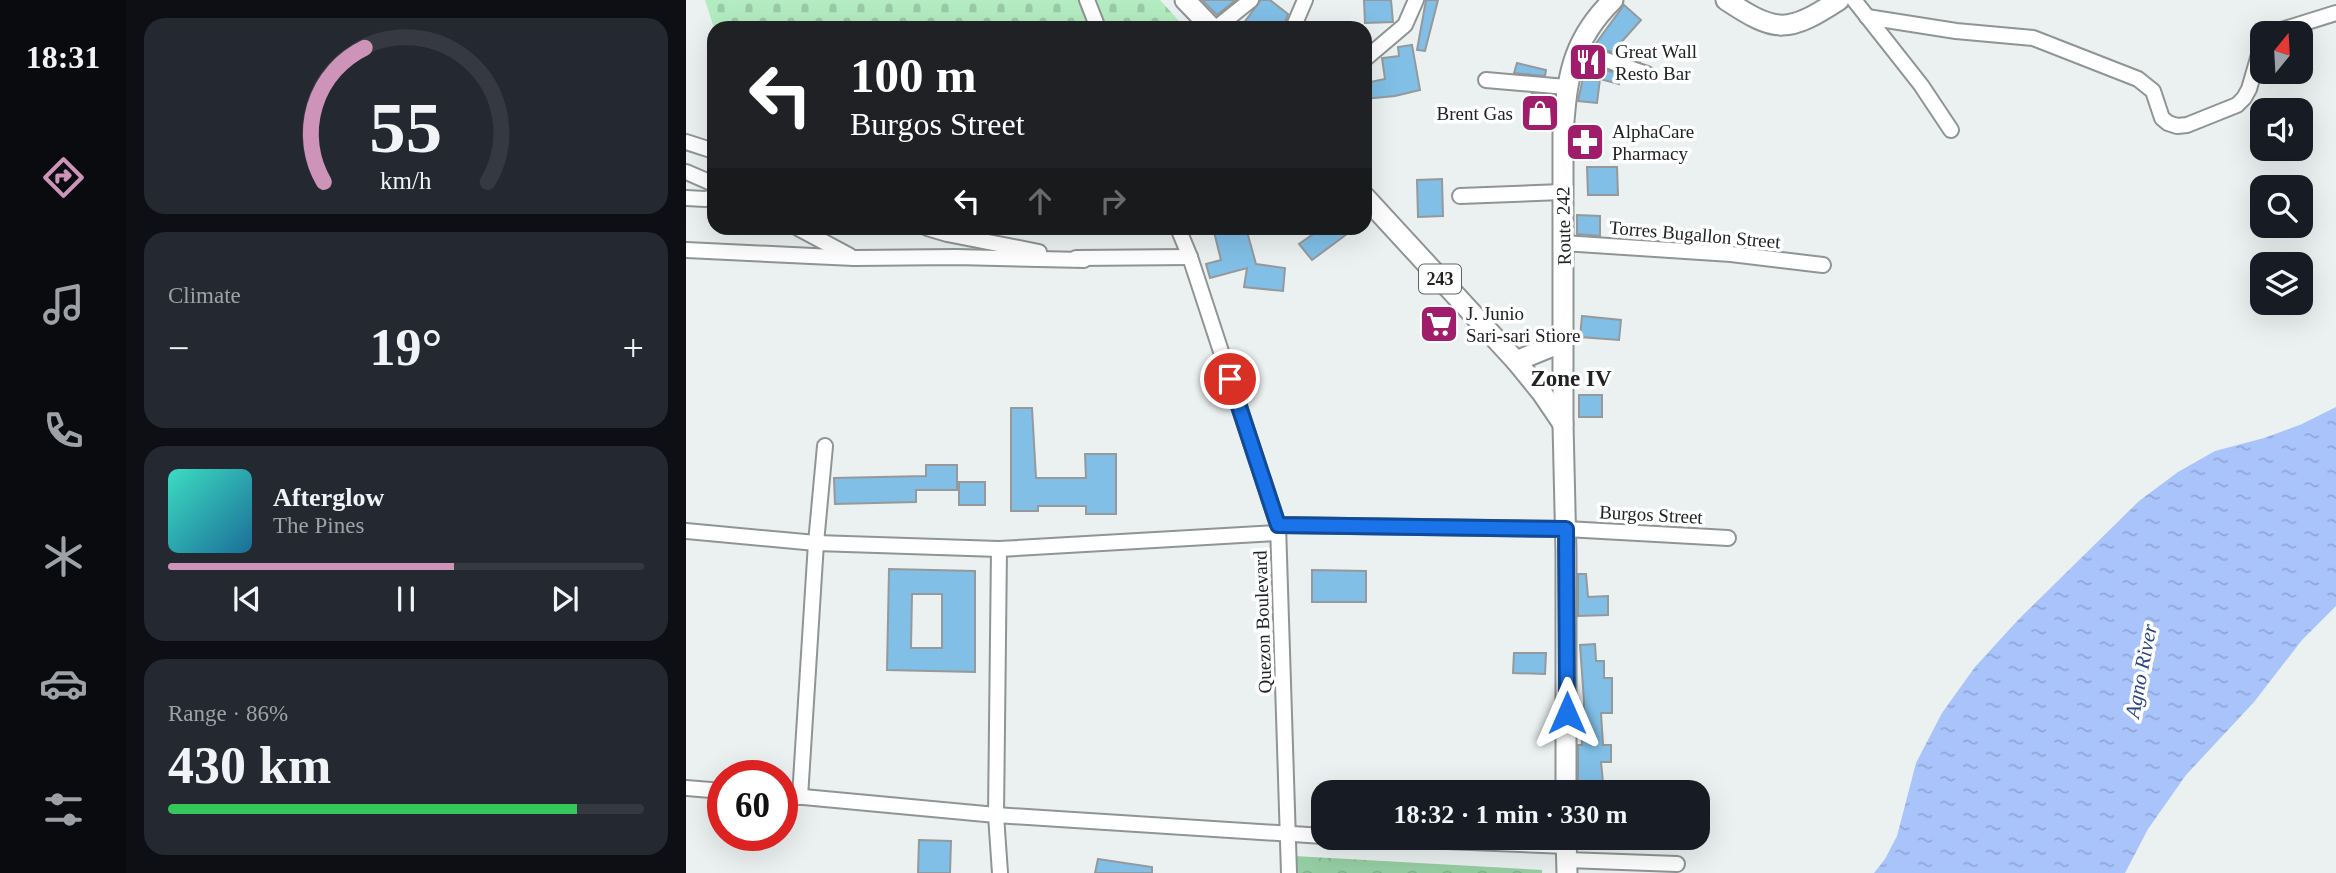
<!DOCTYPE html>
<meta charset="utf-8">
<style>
body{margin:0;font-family:"Times New Roman",serif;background:#242831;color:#f1f3f6;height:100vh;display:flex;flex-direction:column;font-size:26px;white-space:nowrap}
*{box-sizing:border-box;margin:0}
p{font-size:23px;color:#9ea1a6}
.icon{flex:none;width:38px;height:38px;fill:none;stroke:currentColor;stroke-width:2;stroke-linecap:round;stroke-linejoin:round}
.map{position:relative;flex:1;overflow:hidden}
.side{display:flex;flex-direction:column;gap:18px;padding:18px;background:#0d0f14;width:560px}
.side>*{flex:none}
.guide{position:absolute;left:21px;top:21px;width:665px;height:214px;border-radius:21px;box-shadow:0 7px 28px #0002;background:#202124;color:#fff;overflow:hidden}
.needle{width:46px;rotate:18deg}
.tools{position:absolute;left:1564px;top:21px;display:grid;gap:14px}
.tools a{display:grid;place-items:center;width:63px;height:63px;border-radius:14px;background:#171b24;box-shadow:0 7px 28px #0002;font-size:35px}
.speed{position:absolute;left:21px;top:760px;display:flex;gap:14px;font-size:35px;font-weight:700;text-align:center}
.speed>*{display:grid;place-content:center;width:91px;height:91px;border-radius:50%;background:#171b24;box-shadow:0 7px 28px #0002;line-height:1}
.speed .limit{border:10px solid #d22;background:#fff;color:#111}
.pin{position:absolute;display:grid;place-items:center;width:60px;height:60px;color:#fff;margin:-30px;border:4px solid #fff;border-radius:50%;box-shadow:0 2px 7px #0007}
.me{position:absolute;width:77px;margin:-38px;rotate:0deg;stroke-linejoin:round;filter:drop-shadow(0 0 5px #0008)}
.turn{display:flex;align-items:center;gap:24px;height:147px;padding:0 28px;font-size:32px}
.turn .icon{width:91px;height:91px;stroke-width:2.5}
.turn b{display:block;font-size:49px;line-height:60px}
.lanes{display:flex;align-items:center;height:66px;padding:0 28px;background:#0003;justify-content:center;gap:35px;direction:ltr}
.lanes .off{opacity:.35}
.big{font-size:52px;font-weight:800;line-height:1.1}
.side .card{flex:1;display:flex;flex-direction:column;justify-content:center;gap:10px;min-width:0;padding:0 24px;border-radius:21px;background:#242831}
.side .dial{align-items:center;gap:0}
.dial svg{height:182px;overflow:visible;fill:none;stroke:#363941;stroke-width:7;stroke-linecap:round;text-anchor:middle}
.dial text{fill:#f1f3f6;stroke:none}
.song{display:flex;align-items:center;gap:21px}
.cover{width:84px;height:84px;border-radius:10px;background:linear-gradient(135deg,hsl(170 70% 55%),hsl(200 70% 35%))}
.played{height:7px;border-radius:4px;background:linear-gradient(90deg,#cd93b8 60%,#363941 60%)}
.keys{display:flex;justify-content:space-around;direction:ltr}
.heat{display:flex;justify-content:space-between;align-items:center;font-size:38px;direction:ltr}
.charge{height:10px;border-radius:5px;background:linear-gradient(90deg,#34c759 86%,#363941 0)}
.trip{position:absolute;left:625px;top:780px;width:399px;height:70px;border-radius:21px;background:#171b24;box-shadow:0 7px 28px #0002;font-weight:800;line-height:70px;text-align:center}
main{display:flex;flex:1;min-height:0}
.dock{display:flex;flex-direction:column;width:126px;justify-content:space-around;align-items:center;background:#090b0e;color:#9ea1a6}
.dock .icon{width:49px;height:49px}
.dock .on{color:#cd93b8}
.dock b{font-size:32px;color:#f1f3f6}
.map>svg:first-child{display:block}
</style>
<main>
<nav class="dock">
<b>18:31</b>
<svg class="icon on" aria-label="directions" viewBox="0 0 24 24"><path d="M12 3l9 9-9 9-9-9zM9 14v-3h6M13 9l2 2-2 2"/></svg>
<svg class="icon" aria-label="music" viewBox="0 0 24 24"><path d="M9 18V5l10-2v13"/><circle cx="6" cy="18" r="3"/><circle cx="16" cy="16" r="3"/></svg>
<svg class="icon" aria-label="phone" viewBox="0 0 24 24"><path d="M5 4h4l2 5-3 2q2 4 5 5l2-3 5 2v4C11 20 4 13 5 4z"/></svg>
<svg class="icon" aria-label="climate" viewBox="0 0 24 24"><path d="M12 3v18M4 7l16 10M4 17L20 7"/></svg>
<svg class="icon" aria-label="car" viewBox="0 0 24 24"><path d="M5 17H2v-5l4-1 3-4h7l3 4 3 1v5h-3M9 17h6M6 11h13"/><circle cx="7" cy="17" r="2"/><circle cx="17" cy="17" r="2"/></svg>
<svg class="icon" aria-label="filters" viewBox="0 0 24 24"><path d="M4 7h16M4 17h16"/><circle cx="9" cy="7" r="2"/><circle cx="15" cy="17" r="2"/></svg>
</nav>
<section class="side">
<div class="card dial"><svg viewBox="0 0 100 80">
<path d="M14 69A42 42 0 1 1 86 69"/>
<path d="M14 69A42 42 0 0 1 32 10" stroke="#cd93b8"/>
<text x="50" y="56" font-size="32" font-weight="700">55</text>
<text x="50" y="72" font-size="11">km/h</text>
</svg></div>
<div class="card"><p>Climate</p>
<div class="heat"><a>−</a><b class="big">19°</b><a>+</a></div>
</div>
<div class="card">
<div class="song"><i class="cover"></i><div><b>Afterglow</b><p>The Pines</p></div></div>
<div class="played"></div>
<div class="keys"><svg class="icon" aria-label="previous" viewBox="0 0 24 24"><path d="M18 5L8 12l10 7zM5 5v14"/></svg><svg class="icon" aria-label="pause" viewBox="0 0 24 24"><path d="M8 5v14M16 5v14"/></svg><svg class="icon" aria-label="next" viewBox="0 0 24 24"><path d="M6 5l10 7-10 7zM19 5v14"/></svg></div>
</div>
<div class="card"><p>Range · 86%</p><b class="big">430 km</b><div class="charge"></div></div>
</section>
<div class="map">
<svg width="1650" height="873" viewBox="0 0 1650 873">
<defs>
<pattern id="forest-crowns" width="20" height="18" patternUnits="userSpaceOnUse" patternTransform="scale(1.75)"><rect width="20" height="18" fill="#96cea3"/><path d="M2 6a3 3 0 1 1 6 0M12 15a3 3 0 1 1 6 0" fill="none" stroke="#81b18c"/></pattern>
<pattern id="cemetery-stones" width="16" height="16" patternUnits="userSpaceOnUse" patternTransform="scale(1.75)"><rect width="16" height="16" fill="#b4ecc1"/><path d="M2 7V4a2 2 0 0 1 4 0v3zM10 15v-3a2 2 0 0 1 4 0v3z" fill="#9acaa6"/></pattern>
<pattern id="water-ripples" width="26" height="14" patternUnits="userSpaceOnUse" patternTransform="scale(1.75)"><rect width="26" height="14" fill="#a9c3fb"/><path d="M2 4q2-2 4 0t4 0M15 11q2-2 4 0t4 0" fill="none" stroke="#91a7d7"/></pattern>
</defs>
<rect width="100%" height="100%" fill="#ebf0f1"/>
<path fill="url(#forest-crowns)" d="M 608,856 L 856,870 L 856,873 L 609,873 Z"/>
<g fill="url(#cemetery-stones)">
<path d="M 19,0 L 396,0 L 407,28 L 28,28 Z"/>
<path d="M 407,0 L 474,0 L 493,21 L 479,28 L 419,28 Z"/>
</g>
<path fill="url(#water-ripples)" d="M 1650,407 L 1650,606 L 1616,640 L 1568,702 L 1500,775 L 1462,829 L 1439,873 L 1188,873 L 1199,859 L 1211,836 L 1230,763 L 1256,713 L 1289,667 L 1332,620 L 1453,501 L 1492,472 L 1529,451 L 1578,438 L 1616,424 Z"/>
<g fill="#81bfe6" stroke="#95999b" stroke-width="2" fill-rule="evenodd">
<path d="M 516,0 L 550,0 L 531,15 Z"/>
<path d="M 575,0 L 584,0 L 602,14 L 597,28 L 583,28 L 577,23 L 573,28 L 554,28 Z"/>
<path d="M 678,0 L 705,0 L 707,22 L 679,23 Z"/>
<path d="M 740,0 L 752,0 L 739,51 L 731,50 Z"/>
<path d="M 938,5 L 955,20 L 930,48 L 955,59 L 954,62 L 908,46 Z"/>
<path d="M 726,45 L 734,90 L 709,96 L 679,99 L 679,83 L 699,79 L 696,58 L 713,56 L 712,47 Z"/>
<path d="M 831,63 L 860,70 L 859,76 L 828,73 Z"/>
<path d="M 900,63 L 935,75 L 933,84 L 914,79 L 911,103 L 892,101 Z"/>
<path d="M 846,94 L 862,95 L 860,117 L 837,115 L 838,104 L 845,104 Z"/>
<rect x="894" y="131" width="16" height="17"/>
<path d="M 901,167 L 931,167 L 932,195 L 902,195 Z"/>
<path d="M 756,179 L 757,216 L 732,217 L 731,180 Z"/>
<path d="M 891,215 L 914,216 L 914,236 L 891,234 Z"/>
<path d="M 527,228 L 560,228 L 570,264 L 599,268 L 597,291 L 558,287 L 561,268 L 524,278 L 520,264 L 535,260 Z"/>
<path d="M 636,228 L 669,228 L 626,260 L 613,244 Z"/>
<path d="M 896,316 L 935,320 L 933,340 L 894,337 Z"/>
<path d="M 741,317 L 759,319 L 757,333 L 739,331 Z"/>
<rect x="893" y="395" width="23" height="22"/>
<path d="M 325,408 L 346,408 L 350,478 L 400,478 L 399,454 L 430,454 L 430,514 L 400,514 L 400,506 L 352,506 L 352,511 L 325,511 Z"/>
<path d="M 240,465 L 271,465 L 271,490 L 230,490 L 230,502 L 149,504 L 148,478 L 240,476 Z"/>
<rect x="273" y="482" width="26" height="23"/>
<path d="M 203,569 L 289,571 L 289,672 L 201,670 ZM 226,594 L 256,594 L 256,648 L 225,648 Z"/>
<path d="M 626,570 L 680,571 L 680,602 L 626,602 Z"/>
<path d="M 892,574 L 900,574 L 902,597 L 922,596 L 922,615 L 892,616 Z"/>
<path d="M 909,644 L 910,661 L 918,661 L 918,678 L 926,678 L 926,713 L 915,713 L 917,745 L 925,745 L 925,762 L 915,762 L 917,782 L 892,784 L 892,745 L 896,745 L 895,716 L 898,715 L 898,701 L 894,645 Z"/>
<path d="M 828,653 L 860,653 L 859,674 L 827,673 Z"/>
<path d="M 233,840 L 265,841 L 264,873 L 232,873 Z"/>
<path d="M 412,859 L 466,867 L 466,873 L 409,873 Z"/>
</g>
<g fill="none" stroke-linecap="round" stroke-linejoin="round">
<g stroke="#8f9495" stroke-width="18">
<g id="minor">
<path d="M 401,0 L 412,28"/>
<path d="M 1168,0 L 1235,85 L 1265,130"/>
<path d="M 1181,17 L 1270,31 L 1347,38 L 1452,79 L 1467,91 L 1476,118 L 1482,123 L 1491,126 L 1501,125 L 1551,105 L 1558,98 L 1563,89 L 1577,41"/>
<path d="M 530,28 L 565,0"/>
<path d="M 607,28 L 619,0"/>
<path d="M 1586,33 L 1650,13"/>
<path d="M 891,50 L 961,74"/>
<path d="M 679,59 L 719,25 L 730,0"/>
<path d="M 800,80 L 880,87"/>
<path d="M 0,142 L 28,151"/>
<path d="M 0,172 L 28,184"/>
<path d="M 774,196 L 876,192"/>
<path d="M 0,198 L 19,199 L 28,197"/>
<path d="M 112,228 L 164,256"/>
<path d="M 241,228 L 261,234 L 353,252"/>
<path d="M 492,228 L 504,257 L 592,525 L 603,873"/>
<path d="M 877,243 L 1045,254 L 1137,265"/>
<path d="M 0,250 L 168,258 L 270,257 L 398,260"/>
<path d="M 390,258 L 504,257"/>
<path d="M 592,525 L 880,529 L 1042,538"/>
<path d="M 0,531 L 130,543 L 313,549 L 592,533"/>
<path d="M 313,549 L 310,815 L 314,873"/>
<path d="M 0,788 L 37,791"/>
<path d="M 96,795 L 310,815 L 637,836"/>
<path d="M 114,797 L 130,543 L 139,446"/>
<path d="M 685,838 L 880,846"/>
<path d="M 881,860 L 991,864"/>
</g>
</g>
<g stroke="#8f9495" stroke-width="23">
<g id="major">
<path d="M 499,0 L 526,28"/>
<path d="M 1040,0 C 1091,34 1102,33 1153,0"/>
<path d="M 679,197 L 830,361 L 856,393 L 877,424"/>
<path d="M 830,361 L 877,342"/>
<path d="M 880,793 L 880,552 L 877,424 L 877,134 C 881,78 885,41 927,0"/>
<path d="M 880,838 L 881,873"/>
</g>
</g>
<use href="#minor" stroke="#fff" stroke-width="14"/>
<use href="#major" stroke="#fff" stroke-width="19"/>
</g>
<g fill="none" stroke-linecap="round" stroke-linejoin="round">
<g stroke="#114b97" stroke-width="18">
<path id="route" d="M 544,379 L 592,525 L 880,529 L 881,713"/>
</g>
<use href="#route" stroke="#1a73e8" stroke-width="12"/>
</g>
<defs>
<g id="restaurant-square" transform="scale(2.0125)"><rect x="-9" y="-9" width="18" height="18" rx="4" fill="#a01d6c" stroke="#fff"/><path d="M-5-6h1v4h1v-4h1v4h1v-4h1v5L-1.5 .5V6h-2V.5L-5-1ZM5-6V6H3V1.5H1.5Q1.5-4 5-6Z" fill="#fff"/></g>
<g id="shop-square" transform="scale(2.0125)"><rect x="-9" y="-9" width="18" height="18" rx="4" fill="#a01d6c" stroke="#fff"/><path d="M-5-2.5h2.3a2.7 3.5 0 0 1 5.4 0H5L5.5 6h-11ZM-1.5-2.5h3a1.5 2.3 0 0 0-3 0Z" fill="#fff"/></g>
<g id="pharmacy-square" transform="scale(2.0125)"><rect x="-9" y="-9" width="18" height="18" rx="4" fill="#a01d6c" stroke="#fff"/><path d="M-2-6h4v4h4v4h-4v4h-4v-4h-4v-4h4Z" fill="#fff"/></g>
<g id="supermarket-square" transform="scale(2.0125)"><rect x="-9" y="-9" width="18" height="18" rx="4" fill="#a01d6c" stroke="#fff"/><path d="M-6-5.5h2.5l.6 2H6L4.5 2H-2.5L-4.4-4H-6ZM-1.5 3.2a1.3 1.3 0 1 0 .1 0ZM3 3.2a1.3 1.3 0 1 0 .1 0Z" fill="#fff"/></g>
</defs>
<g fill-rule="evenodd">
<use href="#restaurant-square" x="902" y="62"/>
<use href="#shop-square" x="854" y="113"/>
<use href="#pharmacy-square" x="899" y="142"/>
<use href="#supermarket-square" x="753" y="324"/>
</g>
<g text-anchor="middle" stroke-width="7" stroke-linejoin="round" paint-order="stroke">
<rect fill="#fff" stroke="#636465" stroke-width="2" x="733" y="264.5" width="42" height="29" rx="5"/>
<g font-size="18" font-weight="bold" fill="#202223">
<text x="754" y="285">243</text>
</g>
<g font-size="19" fill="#202223" stroke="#fff" text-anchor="start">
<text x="929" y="58">Great Wall<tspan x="929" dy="22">Resto Bar</tspan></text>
<text x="827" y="120" text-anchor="end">Brent Gas</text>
<text x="926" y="138">AlphaCare<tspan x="926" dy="22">Pharmacy</tspan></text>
<text x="780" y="320">J. Junio<tspan x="780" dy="22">Sari-sari Stiore</tspan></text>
</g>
<g font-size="19" fill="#202223" stroke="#fff">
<text transform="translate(877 226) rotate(-91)" y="7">Route 242</text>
<text transform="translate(1009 234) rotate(5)" y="7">Torres Bugallon Street</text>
<text transform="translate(965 514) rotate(3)" y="7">Burgos Street</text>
<text transform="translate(576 622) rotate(-92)" y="7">Quezon Boulevard</text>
</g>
<g font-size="21" font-style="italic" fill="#294486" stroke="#fff">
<text transform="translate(1455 671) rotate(-79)" y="7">Agno River</text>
</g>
<g font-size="23" font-weight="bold" fill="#202223" stroke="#fff">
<text x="885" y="386">Zone IV</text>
</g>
</g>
</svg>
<div class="tools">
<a><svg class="needle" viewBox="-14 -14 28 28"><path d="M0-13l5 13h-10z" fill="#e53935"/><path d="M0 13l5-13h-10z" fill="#9ea1a6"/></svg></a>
<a><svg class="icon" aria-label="sound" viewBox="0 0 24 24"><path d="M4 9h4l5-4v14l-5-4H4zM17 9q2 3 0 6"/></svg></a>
<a><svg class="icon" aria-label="search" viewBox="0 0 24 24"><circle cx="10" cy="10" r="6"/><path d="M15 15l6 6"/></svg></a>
<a><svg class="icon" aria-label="layers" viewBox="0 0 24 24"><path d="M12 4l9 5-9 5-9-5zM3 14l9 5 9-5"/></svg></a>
</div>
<div class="speed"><div class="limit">60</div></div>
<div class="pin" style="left:544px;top:379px;background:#d93025"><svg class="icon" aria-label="arrive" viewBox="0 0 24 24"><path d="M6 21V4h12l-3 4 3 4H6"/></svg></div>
<svg class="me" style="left:881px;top:713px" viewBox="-20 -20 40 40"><path d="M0-17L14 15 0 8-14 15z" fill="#1a73e8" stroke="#fff" stroke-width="4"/></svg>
<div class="trip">18:32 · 1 min · 330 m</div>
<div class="guide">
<div class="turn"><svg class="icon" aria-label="left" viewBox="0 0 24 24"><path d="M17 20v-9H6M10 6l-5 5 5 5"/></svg><div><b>100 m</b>Burgos Street</div></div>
<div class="lanes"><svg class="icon" aria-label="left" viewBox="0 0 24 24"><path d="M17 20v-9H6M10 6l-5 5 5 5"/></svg><svg class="icon off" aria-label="ahead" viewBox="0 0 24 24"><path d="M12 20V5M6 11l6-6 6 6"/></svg><svg class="icon off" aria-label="right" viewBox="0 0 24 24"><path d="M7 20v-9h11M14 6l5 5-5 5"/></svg></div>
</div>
</div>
</main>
